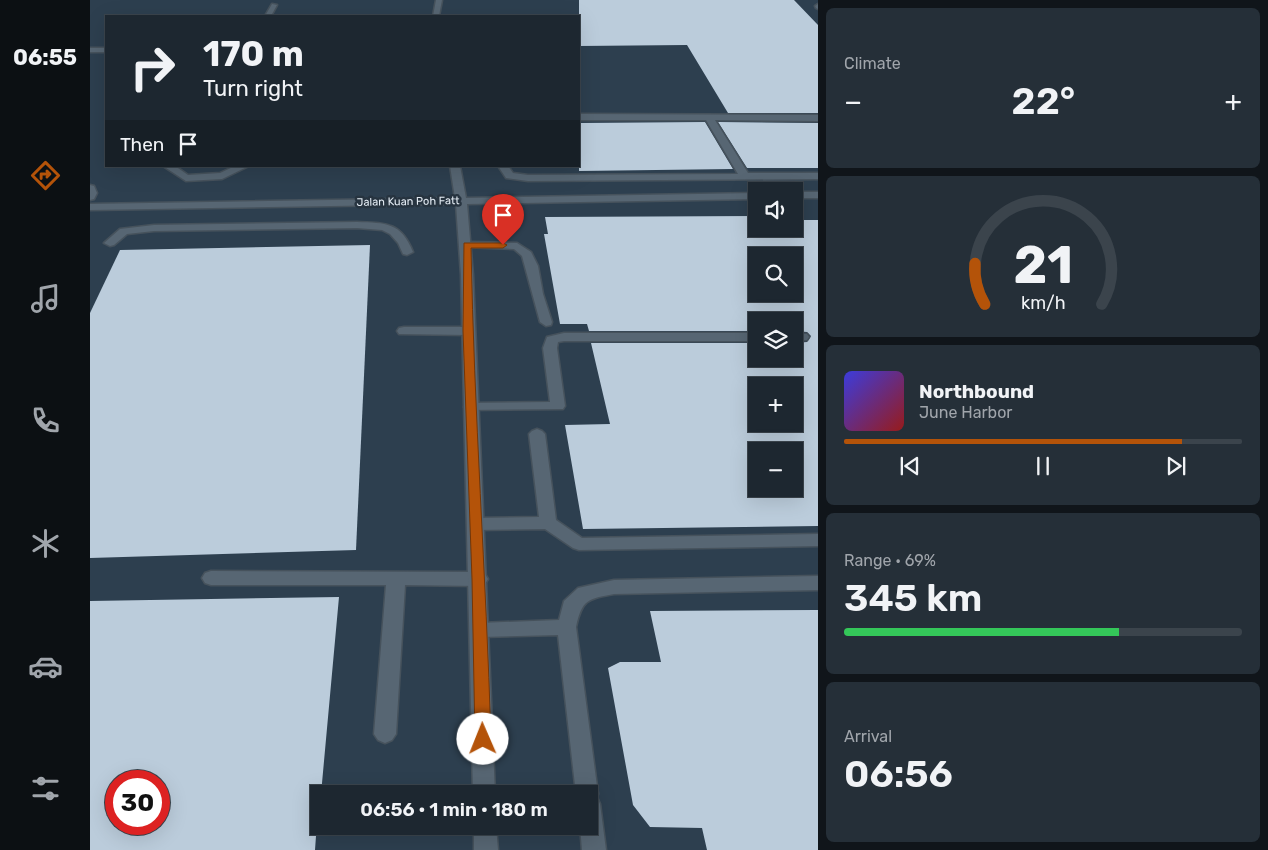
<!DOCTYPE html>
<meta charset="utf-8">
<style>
body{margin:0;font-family:Rubik,sans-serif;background:#252f38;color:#f1f3f6;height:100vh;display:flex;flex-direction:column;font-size:19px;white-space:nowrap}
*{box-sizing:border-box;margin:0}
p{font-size:16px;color:#a0a5ab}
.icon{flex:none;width:28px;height:28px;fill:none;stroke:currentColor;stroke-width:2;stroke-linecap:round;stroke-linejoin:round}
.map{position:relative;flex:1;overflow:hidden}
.drawer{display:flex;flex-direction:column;gap:8px;padding:8px;background:#10151a;width:450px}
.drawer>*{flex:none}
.banner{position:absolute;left:15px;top:15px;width:475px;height:152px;border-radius:0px;box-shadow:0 5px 20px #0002,0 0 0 1px #3b444c;background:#1d2730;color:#f1f3f6;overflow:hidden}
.buttons{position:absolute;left:658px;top:182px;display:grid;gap:10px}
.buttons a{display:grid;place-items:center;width:55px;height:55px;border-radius:0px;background:#1d2730;box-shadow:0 5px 20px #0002,0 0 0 1px #3b444c;font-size:25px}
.speed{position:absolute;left:15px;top:770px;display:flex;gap:10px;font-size:25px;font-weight:700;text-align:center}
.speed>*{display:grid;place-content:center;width:65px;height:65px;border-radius:50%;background:#1d2730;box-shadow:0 5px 20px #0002,0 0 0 1px #3b444c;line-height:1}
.speed .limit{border:8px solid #d22;background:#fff;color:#111}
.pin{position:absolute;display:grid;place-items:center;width:42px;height:42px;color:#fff;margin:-51px -21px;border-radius:50% 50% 50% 0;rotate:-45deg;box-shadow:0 0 5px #0007}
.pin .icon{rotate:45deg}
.me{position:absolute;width:55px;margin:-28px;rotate:359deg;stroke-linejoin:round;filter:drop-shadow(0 0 4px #0008)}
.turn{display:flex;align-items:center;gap:18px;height:105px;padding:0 15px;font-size:22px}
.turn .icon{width:65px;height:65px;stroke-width:2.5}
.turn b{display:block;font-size:35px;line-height:42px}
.then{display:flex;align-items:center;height:48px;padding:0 15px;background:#0003;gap:10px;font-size:19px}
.big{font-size:38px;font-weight:600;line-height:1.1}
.drawer .widget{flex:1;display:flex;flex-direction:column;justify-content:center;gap:8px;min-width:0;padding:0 18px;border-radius:8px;background:#252f38}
.drawer .dial{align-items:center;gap:0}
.dial svg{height:130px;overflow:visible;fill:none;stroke:#3b444c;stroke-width:7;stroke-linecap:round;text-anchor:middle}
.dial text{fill:#f1f3f6;stroke:none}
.song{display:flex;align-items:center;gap:15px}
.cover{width:60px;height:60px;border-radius:8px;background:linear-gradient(135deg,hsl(240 70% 55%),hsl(0 70% 35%))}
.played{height:5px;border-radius:2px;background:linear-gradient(90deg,#b45309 85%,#3b444c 85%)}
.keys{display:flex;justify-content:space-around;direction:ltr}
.heat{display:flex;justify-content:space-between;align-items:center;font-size:28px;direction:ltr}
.charge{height:8px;border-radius:4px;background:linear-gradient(90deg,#34c759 69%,#3b444c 0)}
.trip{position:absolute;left:220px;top:785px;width:288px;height:50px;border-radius:0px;background:#1d2730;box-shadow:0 5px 20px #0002,0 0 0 1px #3b444c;font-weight:600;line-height:50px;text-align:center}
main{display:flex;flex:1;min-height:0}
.tabs{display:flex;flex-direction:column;width:90px;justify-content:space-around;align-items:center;background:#0c1013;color:#a0a5ab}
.tabs .icon{width:35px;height:35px}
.tabs .current{color:#b45309}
.tabs b{font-size:22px;color:#f1f3f6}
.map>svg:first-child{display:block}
</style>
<main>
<nav class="tabs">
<b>06:55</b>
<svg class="icon current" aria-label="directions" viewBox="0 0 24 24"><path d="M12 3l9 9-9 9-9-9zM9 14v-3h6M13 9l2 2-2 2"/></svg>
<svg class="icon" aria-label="music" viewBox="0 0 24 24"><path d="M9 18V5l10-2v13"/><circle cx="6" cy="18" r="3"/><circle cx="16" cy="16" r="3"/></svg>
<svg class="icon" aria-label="phone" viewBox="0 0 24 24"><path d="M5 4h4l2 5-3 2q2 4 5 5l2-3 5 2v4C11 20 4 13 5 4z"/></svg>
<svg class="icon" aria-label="climate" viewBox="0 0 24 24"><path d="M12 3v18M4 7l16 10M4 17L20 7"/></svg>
<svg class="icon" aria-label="car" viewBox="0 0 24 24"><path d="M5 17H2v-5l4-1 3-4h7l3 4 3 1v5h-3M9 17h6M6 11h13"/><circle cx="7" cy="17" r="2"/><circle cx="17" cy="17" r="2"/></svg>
<svg class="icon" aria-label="filters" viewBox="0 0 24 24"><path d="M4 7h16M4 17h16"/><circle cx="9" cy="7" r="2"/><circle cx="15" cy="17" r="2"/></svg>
</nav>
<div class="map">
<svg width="728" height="850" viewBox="0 0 728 850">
<rect width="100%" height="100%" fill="#273440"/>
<path fill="#2d3f4f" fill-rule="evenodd" d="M 0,0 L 728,0 L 728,850 L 0,850 ZM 16,16 L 489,16 L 489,166 L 16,166 ZM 666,191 L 704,191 L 704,229 L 666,229 ZM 666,256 L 704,256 L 704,294 L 666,294 ZM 666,321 L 704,321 L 704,359 L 666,359 ZM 666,386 L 704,386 L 704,424 L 666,424 ZM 666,451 L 704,451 L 704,489 L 666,489 ZM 26,781 L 69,781 L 69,824 L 26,824 ZM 229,794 L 499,794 L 499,826 L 229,826 Z"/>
<g fill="#bbccdb" fill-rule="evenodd">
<path d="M 489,0 L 704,0 L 728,25 L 728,113 L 638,113 L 597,45 L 489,46 Z"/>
<path d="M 615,122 L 643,169 L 489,171 L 489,123 Z"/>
<path d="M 628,122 L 728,123 L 728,168 L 657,168 Z"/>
<path d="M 666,216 L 666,229 L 704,229 L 704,220 L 728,220 L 728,526 L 493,529 L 475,425 L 520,424 L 501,343 L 666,343 L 666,359 L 704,359 L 704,343 L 717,342 L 721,336 L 717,332 L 704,331 L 704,321 L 666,321 L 666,331 L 499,331 L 497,324 L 470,324 L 454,234 L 458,234 L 455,217 ZM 666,256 L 704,256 L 704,294 L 666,294 ZM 666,386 L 704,386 L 704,424 L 666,424 ZM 666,451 L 704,451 L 704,489 L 666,489 Z"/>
<path d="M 280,245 L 266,550 L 0,558 L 0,313 L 30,250 Z"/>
<path d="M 249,597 L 231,794 L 229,794 L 225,850 L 0,850 L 0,601 ZM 26,781 L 69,781 L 69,824 L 26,824 Z"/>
<path d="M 728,610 L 728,850 L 617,850 L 612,828 L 560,827 L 543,805 L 518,668 L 530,662 L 571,662 L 560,611 Z"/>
</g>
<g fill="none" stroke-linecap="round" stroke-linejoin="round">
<g stroke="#46525c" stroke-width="3">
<g id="lane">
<path d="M 182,4 L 187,5 L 181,16 L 175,16 Z"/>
<path d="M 728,4 L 728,9 L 726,8 L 725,6 Z"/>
<rect x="0" y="48" width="16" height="4"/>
<path d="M 489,114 L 728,115 L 728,121 L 625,120 L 658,173 L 728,173 L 728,179 L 438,181 L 416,178 L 408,166 L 418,166 L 423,173 L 438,175 L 648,174 L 616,120 L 489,120 Z"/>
<path d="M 73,166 L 85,166 L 98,175 L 130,173 L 145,166 L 159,166 L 132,179 L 96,181 Z"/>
<path d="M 0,185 L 4,186 L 7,193 L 4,199 L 0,200 Z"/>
<path d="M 267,222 C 296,223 311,222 323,252 L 317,255 L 313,254 L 308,243 L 300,234 L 292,230 L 267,228 L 64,231 L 37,234 L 24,245 L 20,246 L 14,243 L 30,229 L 64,225 Z"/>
<path d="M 377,242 L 427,243 L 441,252 L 448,266 L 453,294 L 462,322 L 461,325 L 456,326 L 450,322 L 432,256 L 424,249 L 373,247 L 371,245 L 373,243 Z"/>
<path d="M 314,327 L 378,327 L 385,331 L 378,335 L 309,334 L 307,331 L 309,328 Z"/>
<path d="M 474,333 L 666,333 L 666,341 L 474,341 L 468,342 L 467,348 L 475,406 L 473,409 L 376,410 L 374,407 L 376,404 L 381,403 L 460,402 L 453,348 L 457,337 Z"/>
<path d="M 704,333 L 717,334 L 719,337 L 717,340 L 704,341 Z"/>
<path d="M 447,429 L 452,431 L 455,434 L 466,520 L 492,538 L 728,534 L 728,546 L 489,550 L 483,548 L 455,529 L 386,530 L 380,528 L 378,524 L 380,520 L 386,518 L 449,517 L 439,434 L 442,431 Z"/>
<path d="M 121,571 L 389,572 L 395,574 L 398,579 L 395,584 L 389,586 L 315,585 L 306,734 L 302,740 L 295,743 L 288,740 L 284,734 L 296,585 L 121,585 L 115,583 L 112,578 L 115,573 Z"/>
<path d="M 728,576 L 728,590 L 524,594 C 498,599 492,599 486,627 L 508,794 L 507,797 L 510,804 L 516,850 L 492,850 L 490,826 L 499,826 L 499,794 L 486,794 L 468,635 L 390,637 L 383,635 L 380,630 L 383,625 L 390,623 L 469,620 L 474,601 L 488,588 L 524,580 Z"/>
</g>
</g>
<g stroke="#46525c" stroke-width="3">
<g id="street">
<path d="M 346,0 L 352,0 L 349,16 L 343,16 Z"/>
<path d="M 360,166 L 370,166 L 376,198 L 666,193 L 666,199 L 377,204 L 383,275 L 405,794 L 383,794 L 371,275 L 366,204 L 0,210 L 0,204 L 365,198 Z"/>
<rect x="704" y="192" width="24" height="6"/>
<path d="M 384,826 L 406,826 L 408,850 L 384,850 Z"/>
</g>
</g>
<use href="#lane" fill="#576673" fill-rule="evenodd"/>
<use href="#street" fill="#576673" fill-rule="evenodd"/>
</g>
<path fill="#b45309" stroke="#753606" d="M 374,243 L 413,243 L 417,245 L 413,248 L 381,248 C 384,412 396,575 401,739 L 399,744 L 393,746 L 387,744 L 385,739 L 382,579 L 373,331 Z"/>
<g text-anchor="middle" stroke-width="5" stroke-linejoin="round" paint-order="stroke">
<g font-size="11" fill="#e2eaf2" stroke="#273440">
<text transform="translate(318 201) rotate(-1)" y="4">Jalan Kuan Poh Fatt</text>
</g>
</g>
</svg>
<div class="buttons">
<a><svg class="icon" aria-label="sound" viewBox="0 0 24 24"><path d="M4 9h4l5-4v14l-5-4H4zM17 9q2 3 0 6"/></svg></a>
<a><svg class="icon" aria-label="search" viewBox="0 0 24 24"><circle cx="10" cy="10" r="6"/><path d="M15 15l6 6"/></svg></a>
<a><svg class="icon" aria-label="layers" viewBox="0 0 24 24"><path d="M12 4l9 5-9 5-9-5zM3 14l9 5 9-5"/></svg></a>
<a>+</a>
<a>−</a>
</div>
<div class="speed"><div class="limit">30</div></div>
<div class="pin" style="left:413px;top:245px;background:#d93025"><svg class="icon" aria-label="arrive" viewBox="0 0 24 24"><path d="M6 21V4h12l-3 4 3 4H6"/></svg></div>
<svg class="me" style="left:393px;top:739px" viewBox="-20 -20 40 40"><circle r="19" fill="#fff"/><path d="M0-13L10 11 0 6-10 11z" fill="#b45309"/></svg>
<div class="trip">06:56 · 1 min · 180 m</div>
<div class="banner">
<div class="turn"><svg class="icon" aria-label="right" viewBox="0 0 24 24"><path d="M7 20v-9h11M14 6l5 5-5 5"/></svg><div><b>170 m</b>Turn right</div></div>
<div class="then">Then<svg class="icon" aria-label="arrive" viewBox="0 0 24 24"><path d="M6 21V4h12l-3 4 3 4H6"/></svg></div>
</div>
</div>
<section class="drawer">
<div class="widget"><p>Climate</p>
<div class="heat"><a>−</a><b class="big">22°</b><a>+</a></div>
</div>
<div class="widget dial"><svg viewBox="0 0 100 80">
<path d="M14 69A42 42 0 1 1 86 69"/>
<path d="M14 69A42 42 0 0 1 8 44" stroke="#b45309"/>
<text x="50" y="56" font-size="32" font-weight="700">21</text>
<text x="50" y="72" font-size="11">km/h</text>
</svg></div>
<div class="widget">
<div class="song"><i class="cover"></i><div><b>Northbound</b><p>June Harbor</p></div></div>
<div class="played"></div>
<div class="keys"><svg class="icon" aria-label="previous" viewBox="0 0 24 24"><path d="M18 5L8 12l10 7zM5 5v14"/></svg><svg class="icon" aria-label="pause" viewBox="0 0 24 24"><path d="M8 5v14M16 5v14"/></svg><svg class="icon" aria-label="next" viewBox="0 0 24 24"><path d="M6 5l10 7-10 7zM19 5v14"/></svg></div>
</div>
<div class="widget"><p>Range · 69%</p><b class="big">345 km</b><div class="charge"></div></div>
<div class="widget"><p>Arrival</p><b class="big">06:56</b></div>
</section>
</main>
